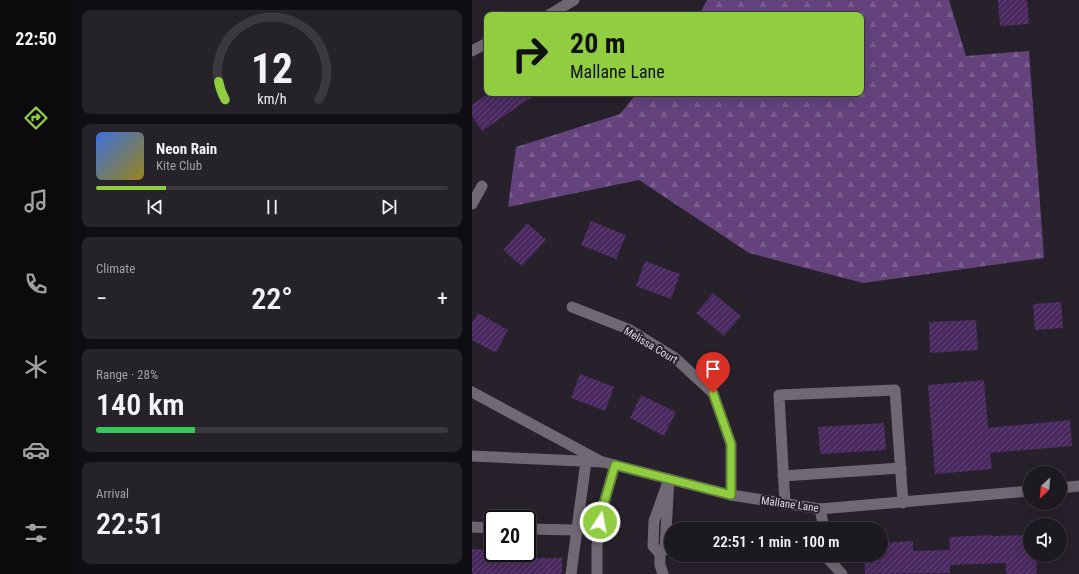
<!DOCTYPE html>
<meta charset="utf-8">
<style>
body{margin:0;font-family:"Roboto Condensed",sans-serif;background:#252229;color:#f1f3f6;height:100vh;display:flex;flex-direction:column;font-size:15px;white-space:nowrap}
*{box-sizing:border-box;margin:0}
p{font-size:13px;color:#a0a0a5}
.icon{flex:none;width:22px;height:22px;fill:none;stroke:currentColor;stroke-width:2;stroke-linecap:round;stroke-linejoin:round}
.map{position:relative;flex:1;overflow:hidden}
.sheet{display:flex;flex-direction:column;gap:10px;padding:10px;background:#100e12;width:400px}
.sheet>*{flex:none}
.guide{position:absolute;left:12px;top:12px;width:380px;height:84px;border-radius:8px;box-shadow:0 4px 16px #0002,0 0 0 1px #3b383e;background:#90cd40;color:#111;overflow:hidden}
.needle{width:26px;rotate:206deg}
.fabs{position:absolute;left:551px;top:466px;display:grid;gap:8px}
.fabs a{display:grid;place-items:center;width:44px;height:44px;border-radius:50%;background:#1d1920;box-shadow:0 4px 16px #0002,0 0 0 1px #3b383e;font-size:20px}
.speed{position:absolute;left:12px;top:510px;display:flex;gap:8px;font-size:20px;font-weight:700;text-align:center}
.speed>*{display:grid;place-content:center;width:52px;height:52px;border-radius:50%;background:#1d1920;box-shadow:0 4px 16px #0002,0 0 0 1px #3b383e;line-height:1}
.speed .limit{border:2px solid #111;border-radius:6px;background:#fff;color:#111}
.pin{position:absolute;display:grid;place-items:center;width:34px;height:34px;color:#fff;margin:-41px -17px;border-radius:50% 50% 50% 0;rotate:-45deg;box-shadow:0 0 4px #0007}
.pin .icon{rotate:45deg}
.me{position:absolute;width:44px;margin:-22px;rotate:11deg;stroke-linejoin:round;filter:drop-shadow(0 0 3px #0008)}
.turn{display:flex;align-items:center;gap:14px;height:84px;padding:0 20px;font-size:18px}
.turn .icon{width:52px;height:52px;stroke-width:2.5}
.turn b{display:block;font-size:28px;line-height:34px}
.big{font-size:30px;font-weight:600;line-height:1.1}
.sheet .tile{flex:1;display:flex;flex-direction:column;justify-content:center;gap:6px;min-width:0;padding:0 14px;border-radius:8px;background:#252229}
.sheet .dial{align-items:center;gap:0}
.dial svg{height:104px;overflow:visible;fill:none;stroke:#3b383e;stroke-width:7;stroke-linecap:round;text-anchor:middle}
.dial text{fill:#f1f3f6;stroke:none}
.song{display:flex;align-items:center;gap:12px}
.cover{width:48px;height:48px;border-radius:6px;background:linear-gradient(135deg,hsl(220 70% 55%),hsl(50 70% 35%))}
.played{height:4px;border-radius:2px;background:linear-gradient(90deg,#90cd40 20%,#3b383e 20%)}
.keys{display:flex;justify-content:space-around;direction:ltr}
.heat{display:flex;justify-content:space-between;align-items:center;font-size:22px;direction:ltr}
.charge{height:6px;border-radius:3px;background:linear-gradient(90deg,#34c759 28%,#3b383e 0)}
.trip{position:absolute;left:192px;top:522px;width:224px;height:40px;border-radius:20px;background:#1d1920;box-shadow:0 4px 16px #0002,0 0 0 1px #3b383e;font-weight:600;line-height:40px;text-align:center}
main{display:flex;flex:1;min-height:0}
.tabs{display:flex;flex-direction:column;width:72px;justify-content:space-around;align-items:center;background:#0c0a0d;color:#a0a0a5}
.tabs .icon{width:28px;height:28px}
.tabs .on{color:#90cd40}
.tabs b{font-size:18px;color:#f1f3f6}
.map>svg:first-child{display:block}
</style>
<main>
<nav class="tabs">
<b>22:50</b>
<svg class="icon on" aria-label="directions" viewBox="0 0 24 24"><path d="M12 3l9 9-9 9-9-9zM9 14v-3h6M13 9l2 2-2 2"/></svg>
<svg class="icon" aria-label="music" viewBox="0 0 24 24"><path d="M9 18V5l10-2v13"/><circle cx="6" cy="18" r="3"/><circle cx="16" cy="16" r="3"/></svg>
<svg class="icon" aria-label="phone" viewBox="0 0 24 24"><path d="M5 4h4l2 5-3 2q2 4 5 5l2-3 5 2v4C11 20 4 13 5 4z"/></svg>
<svg class="icon" aria-label="climate" viewBox="0 0 24 24"><path d="M12 3v18M4 7l16 10M4 17L20 7"/></svg>
<svg class="icon" aria-label="car" viewBox="0 0 24 24"><path d="M5 17H2v-5l4-1 3-4h7l3 4 3 1v5h-3M9 17h6M6 11h13"/><circle cx="7" cy="17" r="2"/><circle cx="17" cy="17" r="2"/></svg>
<svg class="icon" aria-label="filters" viewBox="0 0 24 24"><path d="M4 7h16M4 17h16"/><circle cx="9" cy="7" r="2"/><circle cx="15" cy="17" r="2"/></svg>
</nav>
<section class="sheet">
<div class="tile dial"><svg viewBox="0 0 100 80">
<path d="M14 69A42 42 0 1 1 86 69"/>
<path d="M14 69A42 42 0 0 1 9 55" stroke="#90cd40"/>
<text x="50" y="56" font-size="32" font-weight="700">12</text>
<text x="50" y="72" font-size="11">km/h</text>
</svg></div>
<div class="tile">
<div class="song"><i class="cover"></i><div><b>Neon Rain</b><p>Kite Club</p></div></div>
<div class="played"></div>
<div class="keys"><svg class="icon" aria-label="previous" viewBox="0 0 24 24"><path d="M18 5L8 12l10 7zM5 5v14"/></svg><svg class="icon" aria-label="pause" viewBox="0 0 24 24"><path d="M8 5v14M16 5v14"/></svg><svg class="icon" aria-label="next" viewBox="0 0 24 24"><path d="M6 5l10 7-10 7zM19 5v14"/></svg></div>
</div>
<div class="tile"><p>Climate</p>
<div class="heat"><a>−</a><b class="big">22°</b><a>+</a></div>
</div>
<div class="tile"><p>Range · 28%</p><b class="big">140 km</b><div class="charge"></div></div>
<div class="tile"><p>Arrival</p><b class="big">22:51</b></div>
</section>
<div class="map">
<svg width="607" height="574" viewBox="0 0 607 574">
<defs>
<pattern id="forest-firs" width="22" height="20" patternUnits="userSpaceOnUse"><rect width="22" height="20" fill="#64437c"/><path d="M5 1l3.5 6h-7zM16 11l3.5 6h-7z" fill="#7a5e8e"/></pattern>
<pattern id="building-hatch" width="6" height="6" patternUnits="userSpaceOnUse"><rect width="6" height="6" fill="#49295f"/><path d="M-1 1l2-2M0 6l6-6M5 7l2-2" fill="none" stroke="#634776"/></pattern>
</defs>
<rect width="100%" height="100%" fill="#27212b"/>
<path fill="url(#forest-firs)" d="M 235,0 L 477,0 L 494,56 L 557,51 L 572,258 L 391,283 L 277,253 L 167,180 L 36,207 L 44,147 L 148,114 L 165,93 L 389,93 L 389,15 L 227,15 Z"/>
<g fill="url(#building-hatch)">
<path d="M 526,0 L 555,0 L 557,24 L 528,26 Z"/>
<path d="M 17,93 L 66,93 L 10,131 L 0,116 L 0,105 Z"/>
<path d="M 119,221 L 154,235 L 144,259 L 109,245 Z"/>
<path d="M 55,223 L 74,240 L 50,266 L 31,250 Z"/>
<path d="M 173,261 L 208,274 L 199,299 L 164,286 Z"/>
<path d="M 241,293 L 269,316 L 252,336 L 224,313 Z"/>
<path d="M 589,302 L 591,328 L 563,330 L 561,304 Z"/>
<path d="M 6,313 L 36,330 L 24,353 L 0,340 L 0,323 Z"/>
<path d="M 504,320 L 506,350 L 458,353 L 457,322 Z"/>
<path d="M 108,374 L 142,387 L 133,411 L 99,398 Z"/>
<path d="M 512,380 L 516,428 L 598,420 L 600,446 L 518,453 L 520,469 L 463,474 L 456,385 Z"/>
<path d="M 169,395 L 204,412 L 192,436 L 158,418 Z"/>
<path d="M 412,423 L 414,450 L 348,454 L 346,427 Z"/>
<path d="M 519,535 L 520,536 L 558,535 L 558,555 L 564,555 L 565,574 L 534,574 L 534,563 L 478,565 L 478,573 L 393,574 L 392,555 L 409,555 L 409,543 L 441,541 L 441,551 L 478,550 L 477,537 Z"/>
<path d="M 0,549 L 21,550 L 21,553 L 64,553 L 64,558 L 90,558 L 90,574 L 0,574 Z"/>
</g>
<g fill="none" stroke-linecap="round" stroke-linejoin="round">
<g stroke="#706975" stroke-width="11">
<path d="M 0,204 L 10,186"/>
<path d="M 311,476 L 429,468"/>
<path d="M 313,504 L 307,395 L 423,390 L 431,503"/>
<path d="M 348,509 L 352,529"/>
<path d="M 0,527 L 21,528"/>
<path d="M 55,529 L 104,530"/>
<path d="M 357,555 L 358,561 L 370,574"/>
<path d="M 99,574 L 114,461"/>
<path d="M 125,574 L 125,546 L 130,510 L 143,465"/>
</g>
<g stroke="#706975" stroke-width="11">
<path d="M 77,15 L 102,0"/>
<path d="M 0,51 L 15,43"/>
<path d="M 100,307 L 156,329 L 203,358 L 241,393 L 259,444 L 259,495"/>
<path d="M 0,392 L 128,461"/>
<path d="M 0,456 L 131,462 L 259,495 L 348,509 L 558,491"/>
<path d="M 197,479 L 193,548 L 188,554 L 181,546 L 182,521 Z"/>
<path d="M 588,488 L 607,486"/>
<path d="M 188,554 L 188,565 L 191,574"/>
</g>
</g>
<g fill="none" stroke-linecap="round" stroke-linejoin="round">
<g stroke="#5e852a" stroke-width="10">
<path id="route" d="M 128,522 L 130,510 L 143,465 L 259,495 L 259,444 L 241,393"/>
</g>
<use href="#route" stroke="#90cd40" stroke-width="7"/>
</g>
<g text-anchor="middle" stroke-width="4" stroke-linejoin="round" paint-order="stroke">
<g font-size="11" fill="#dfdce3" stroke="#27212b">
<text transform="translate(179 345) rotate(31)" y="4">Melissa Court</text>
<text transform="translate(318 504) rotate(8)" y="4">Mallane Lane</text>
</g>
</g>
</svg>
<div class="fabs">
<a><svg class="needle" viewBox="-14 -14 28 28"><path d="M0-13l5 13h-10z" fill="#e53935"/><path d="M0 13l5-13h-10z" fill="#a0a0a5"/></svg></a>
<a><svg class="icon" aria-label="sound" viewBox="0 0 24 24"><path d="M4 9h4l5-4v14l-5-4H4zM17 9q2 3 0 6"/></svg></a>
</div>
<div class="speed"><div class="limit">20</div></div>
<div class="pin" style="left:241px;top:393px;background:#d93025"><svg class="icon" aria-label="arrive" viewBox="0 0 24 24"><path d="M6 21V4h12l-3 4 3 4H6"/></svg></div>
<svg class="me" style="left:128px;top:522px" viewBox="-20 -20 40 40"><circle r="17" fill="#90cd40" stroke="#fff" stroke-width="3"/><path d="M0-11L8 9 0 5-8 9z" fill="#fff"/></svg>
<div class="trip">22:51 · 1 min · 100 m</div>
<div class="guide">
<div class="turn"><svg class="icon" aria-label="right" viewBox="0 0 24 24"><path d="M7 20v-9h11M14 6l5 5-5 5"/></svg><div><b>20 m</b>Mallane Lane</div></div>
</div>
</div>
</main>
